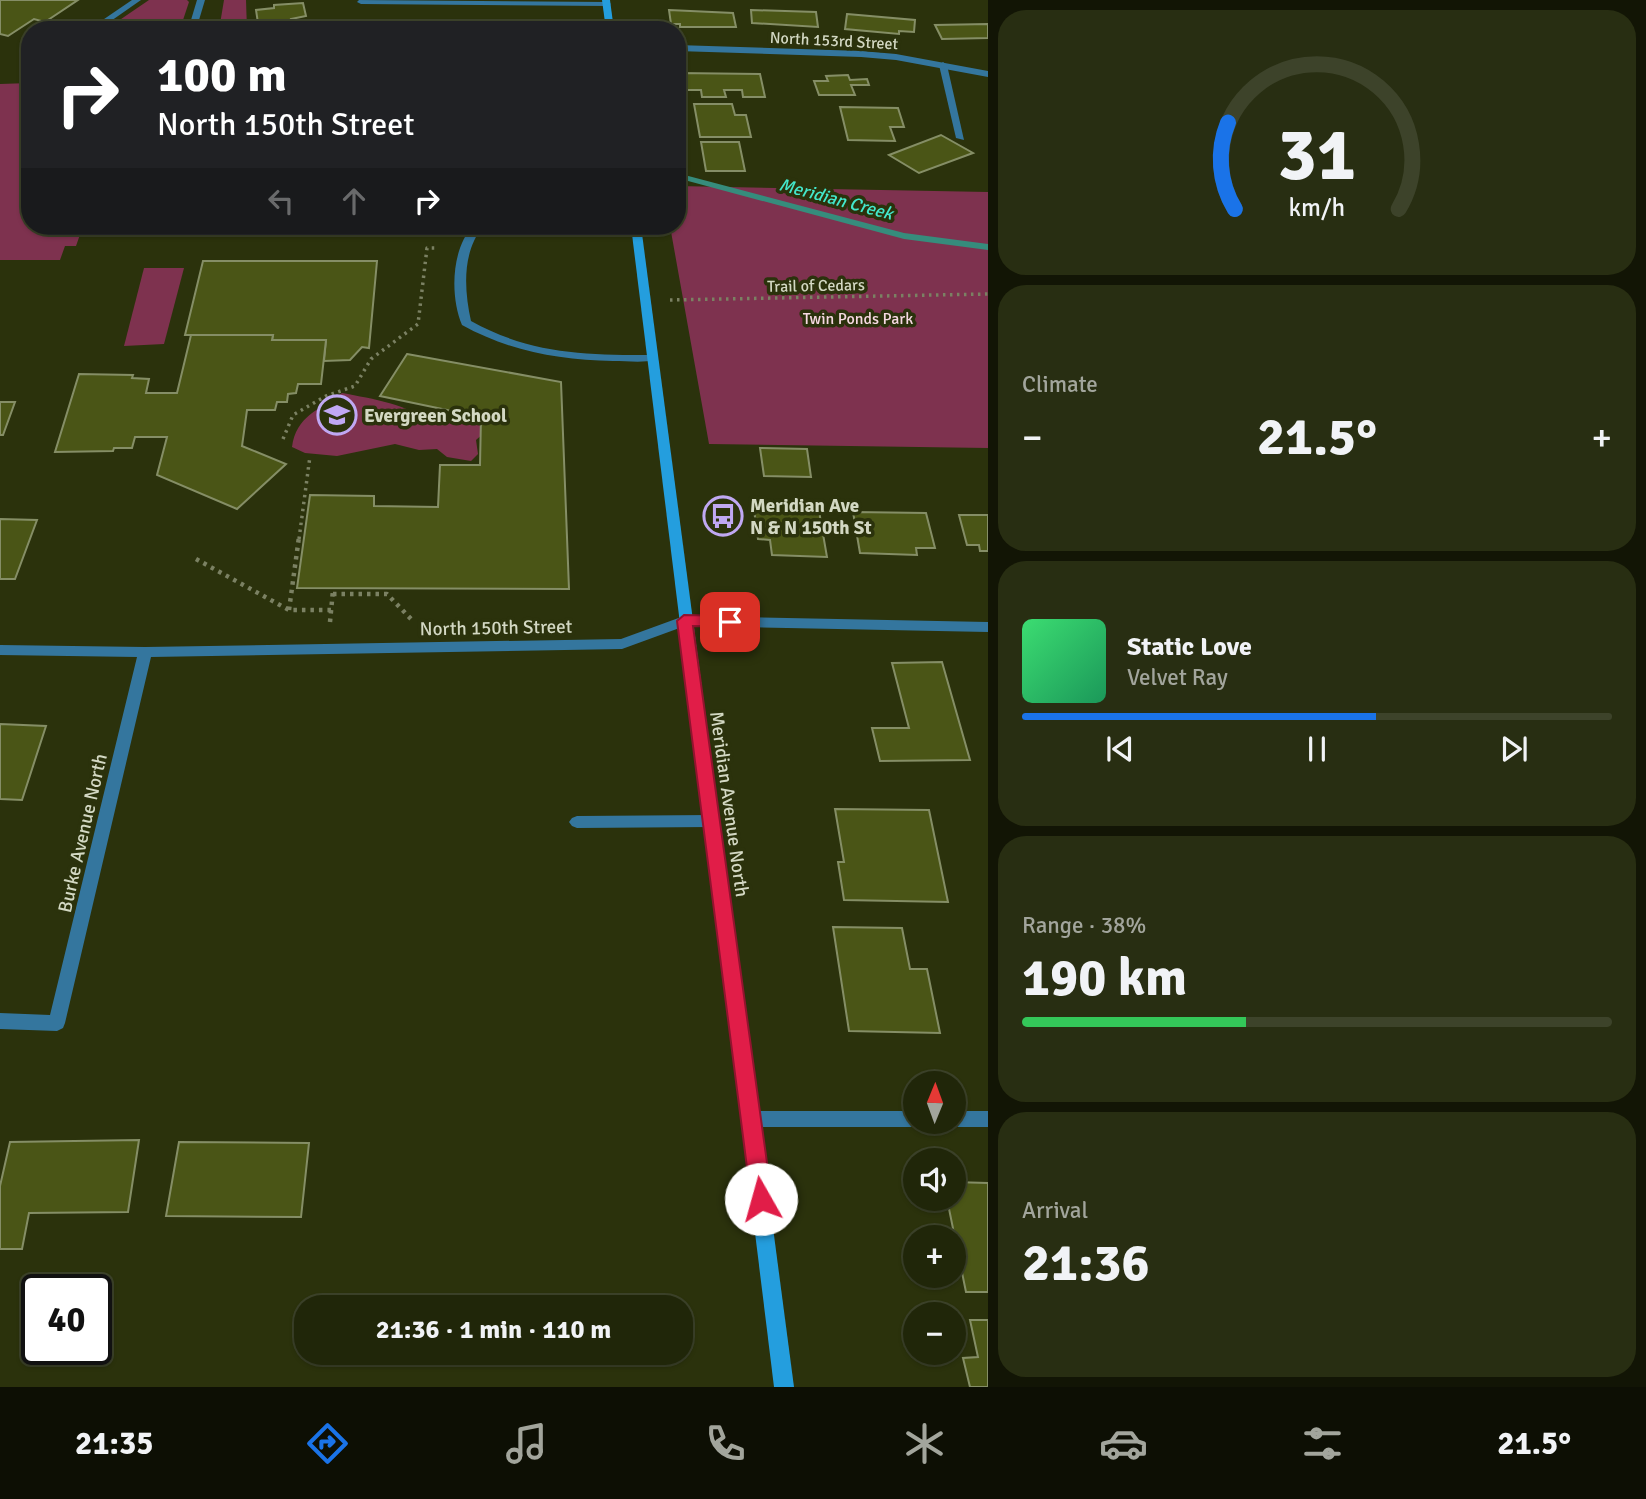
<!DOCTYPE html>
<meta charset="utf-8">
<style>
body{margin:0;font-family:Signika,sans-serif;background:#282e12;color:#f1f3f6;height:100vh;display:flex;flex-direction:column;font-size:26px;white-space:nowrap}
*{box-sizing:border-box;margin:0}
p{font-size:23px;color:#a2a59c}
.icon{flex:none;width:38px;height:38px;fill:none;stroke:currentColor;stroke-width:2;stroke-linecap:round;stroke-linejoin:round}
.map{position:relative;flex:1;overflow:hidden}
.details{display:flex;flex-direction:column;gap:10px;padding:10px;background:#121505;width:658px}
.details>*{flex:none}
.guide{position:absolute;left:21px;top:21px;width:665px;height:214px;border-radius:28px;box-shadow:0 2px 5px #0004,0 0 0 2px #3d432a;background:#202124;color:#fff;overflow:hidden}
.needle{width:46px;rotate:1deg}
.tools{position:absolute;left:903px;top:1071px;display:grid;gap:14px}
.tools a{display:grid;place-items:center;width:63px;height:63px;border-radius:50%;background:#202609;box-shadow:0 2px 5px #0004,0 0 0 2px #3d432a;font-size:35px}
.speed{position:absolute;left:21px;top:1274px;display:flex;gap:14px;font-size:35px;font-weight:700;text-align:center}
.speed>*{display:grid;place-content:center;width:91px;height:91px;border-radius:50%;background:#202609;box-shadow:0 2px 5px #0004,0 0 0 2px #3d432a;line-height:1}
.speed .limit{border:4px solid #111;border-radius:10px;background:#fff;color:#111}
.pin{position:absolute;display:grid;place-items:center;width:60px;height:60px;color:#fff;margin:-30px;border-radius:14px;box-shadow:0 4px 10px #0006}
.me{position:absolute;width:77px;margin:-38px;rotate:353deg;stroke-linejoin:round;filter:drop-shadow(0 0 5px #0008)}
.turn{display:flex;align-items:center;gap:24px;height:147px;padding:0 21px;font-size:32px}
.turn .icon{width:91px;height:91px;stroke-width:2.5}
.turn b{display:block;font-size:49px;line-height:60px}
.lanes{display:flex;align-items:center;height:66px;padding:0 21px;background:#0003;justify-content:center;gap:35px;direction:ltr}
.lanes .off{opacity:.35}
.big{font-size:52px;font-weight:700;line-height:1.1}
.details .widget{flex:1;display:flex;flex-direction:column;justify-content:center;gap:10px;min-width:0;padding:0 24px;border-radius:28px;background:#282e12}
.details .dial{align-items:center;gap:0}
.dial svg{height:182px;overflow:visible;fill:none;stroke:#3d432a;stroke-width:7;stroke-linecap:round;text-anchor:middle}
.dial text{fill:#f1f3f6;stroke:none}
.song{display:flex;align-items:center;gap:21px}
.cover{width:84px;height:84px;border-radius:10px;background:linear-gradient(135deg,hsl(140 70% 55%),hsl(150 70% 35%))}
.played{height:7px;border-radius:4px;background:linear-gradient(90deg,#1a73e8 60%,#3d432a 60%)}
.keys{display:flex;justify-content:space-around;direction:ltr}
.heat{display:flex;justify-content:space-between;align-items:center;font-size:38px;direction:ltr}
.charge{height:10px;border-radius:5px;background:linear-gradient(90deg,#34c759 38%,#3d432a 0)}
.trip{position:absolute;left:294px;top:1295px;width:399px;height:70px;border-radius:28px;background:#202609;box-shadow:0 2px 5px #0004,0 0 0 2px #3d432a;font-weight:700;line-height:70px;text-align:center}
.menu{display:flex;height:112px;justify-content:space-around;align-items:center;background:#0d0f04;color:#a2a59c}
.menu .icon{width:49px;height:49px}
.menu .selected{color:#1a73e8}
.menu b{font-size:32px;color:#f1f3f6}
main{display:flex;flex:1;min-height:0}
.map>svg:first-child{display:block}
</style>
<main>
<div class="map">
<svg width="988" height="1387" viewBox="0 0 988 1387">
<rect width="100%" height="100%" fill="#2b320c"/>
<g fill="#7e324f">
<path d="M 149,0 L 187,0 L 189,2 L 180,29 L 105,30 Z"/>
<path d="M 224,0 L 246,0 L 247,30 L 219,30 Z"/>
<path d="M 30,83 L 30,226 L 83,226 L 76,246 L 65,246 L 60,260 L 0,260 L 0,84 Z"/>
<path d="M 677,186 L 988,192 L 988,448 L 709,444 L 670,226 L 677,226 Z"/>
<path d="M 144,268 L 184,268 L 164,344 L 124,346 Z"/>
<path d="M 342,393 C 374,399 407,404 434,424 L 459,417 L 485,423 L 485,432 L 476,440 L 478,454 L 471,461 L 447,457 L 437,449 L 419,450 L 395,444 L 337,456 L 305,453 L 292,447 C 296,416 319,410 342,393 Z"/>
</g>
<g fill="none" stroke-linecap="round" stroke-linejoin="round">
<path fill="#368c7c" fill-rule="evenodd" d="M 677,173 L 904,233 L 988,244 L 988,250 L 904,239 L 677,178 Z"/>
</g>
<g fill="#4a5516" stroke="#858e66" stroke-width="2">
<path d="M 0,0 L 78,0 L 45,22 L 34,19 L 8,36 L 0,34 Z"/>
<path d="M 303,3 L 306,16 L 291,19 L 294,30 L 259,30 L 256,10 L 274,8 L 274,5 Z"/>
<path d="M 669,10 L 733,13 L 736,27 L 680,27 L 680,24 L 671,24 Z"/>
<path d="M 751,10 L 816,12 L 818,27 L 752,23 Z"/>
<path d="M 847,14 L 915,20 L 914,32 L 899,31 L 899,34 L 845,29 Z"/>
<path d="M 988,24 L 988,38 L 942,39 L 935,25 Z"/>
<path d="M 677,73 L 760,74 L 765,97 L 743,97 L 742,90 L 724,90 L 726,97 L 702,97 L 701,90 L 680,90 Z"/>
<path d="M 848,75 L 850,80 L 867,79 L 869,85 L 851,85 L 855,95 L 819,95 L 814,81 L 828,81 L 826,76 Z"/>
<path d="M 694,104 L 732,104 L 735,115 L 746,115 L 751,137 L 700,137 Z"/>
<path d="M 840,107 L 898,108 L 904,127 L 890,127 L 895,141 L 848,140 Z"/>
<path d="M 941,135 L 973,153 L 919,173 L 889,155 Z"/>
<path d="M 701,142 L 739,142 L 745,171 L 706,171 Z"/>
<path d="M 203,261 L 377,261 L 369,348 L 362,347 L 350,360 L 324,361 L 326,340 L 272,340 L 273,335 L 185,335 Z"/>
<path d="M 191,335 L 273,335 L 272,340 L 326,340 L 321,384 L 298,384 L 296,393 L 288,394 L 287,402 L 277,402 L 275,410 L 247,410 L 242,446 L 286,464 L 237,509 L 157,475 L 167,437 L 135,437 L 132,448 L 114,448 L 113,451 L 55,452 L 79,374 L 133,375 L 132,378 L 149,379 L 146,393 L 177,393 Z"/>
<path d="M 407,354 L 561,382 L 569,589 L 297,588 L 310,495 L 374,496 L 374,506 L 438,507 L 440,465 L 480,465 L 481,417 L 380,396 Z"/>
<path d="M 0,402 L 15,402 L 3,435 L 0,435 Z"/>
<path d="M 760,448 L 807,449 L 811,477 L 764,476 Z"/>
<path d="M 754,510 L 819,511 L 827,557 L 772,555 L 770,540 L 758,539 Z"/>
<path d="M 853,512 L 926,513 L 935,548 L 916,548 L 917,555 L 860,553 Z"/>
<path d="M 959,515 L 988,515 L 988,551 L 980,551 L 979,545 L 967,545 Z"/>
<path d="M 0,519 L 37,520 L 15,579 L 0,579 Z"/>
<path d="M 942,662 L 970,760 L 880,761 L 872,728 L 909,728 L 892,663 Z"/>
<path d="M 0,724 L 46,726 L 22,800 L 0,799 Z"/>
<path d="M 835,809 L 929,810 L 948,902 L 844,900 L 838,862 L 844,862 Z"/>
<path d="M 833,927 L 902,928 L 910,969 L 927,969 L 940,1033 L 849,1031 Z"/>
<path d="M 139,1140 L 128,1212 L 29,1213 L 22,1249 L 0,1249 L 0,1186 L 10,1142 Z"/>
<path d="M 179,1142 L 309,1143 L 301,1217 L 166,1216 Z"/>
<path d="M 954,1182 L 988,1183 L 988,1292 L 966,1292 L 947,1199 L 954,1199 Z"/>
<path d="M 970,1320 L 988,1320 L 988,1387 L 970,1387 L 963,1358 L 978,1357 Z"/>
</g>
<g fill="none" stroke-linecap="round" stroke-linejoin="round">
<g stroke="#7b8163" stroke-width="3.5" stroke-dasharray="2.5 4.5" stroke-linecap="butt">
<path d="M 670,300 L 988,294"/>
<path d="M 283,439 L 293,415 L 326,396 L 355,386 L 371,359 L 418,324 L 427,248 L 438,248"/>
<path d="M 299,539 L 310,456"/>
</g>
<g stroke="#7b8163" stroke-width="4.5" stroke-dasharray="3.5 5" stroke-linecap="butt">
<path d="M 196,559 L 289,610 L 331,610"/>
<path d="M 333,594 L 387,594 L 412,620"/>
<path d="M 289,610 L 299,537"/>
<path d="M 330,622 L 333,590"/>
</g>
<g fill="#34769e" fill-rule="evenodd">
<path d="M 132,0 L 141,0 L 98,30 L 88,30 Z"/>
<path d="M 197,0 L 205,0 L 196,30 L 188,30 Z"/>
<path d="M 943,62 L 947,65 L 964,140 L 956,138 L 939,65 Z"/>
<path d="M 473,226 L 483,226 C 462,253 464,289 471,321 C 530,354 586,355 652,355 L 656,356 L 656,360 C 642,363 627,361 613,361 C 559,360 509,351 462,325 C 450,297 451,249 473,226 Z"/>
<path d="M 711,815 L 716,817 L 719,821 L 716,825 L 711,827 L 577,828 L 572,826 L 569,822 L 572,818 L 577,816 Z"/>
</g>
<g fill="#34769e" fill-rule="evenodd">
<path d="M 359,0 L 607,2 L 611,4 L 607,6 L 361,4 L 357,2 Z"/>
<path d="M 677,45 L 861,51 L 896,54 L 988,71 L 988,77 L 896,60 L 861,57 L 677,51 Z"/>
<path d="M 684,616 L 988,622 L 988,632 L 685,626 L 622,649 L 151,657 L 65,1023 L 63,1028 L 57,1031 L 0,1029 L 0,1013 L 50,1015 L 137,657 L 0,655 L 0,645 L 145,647 L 621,639 Z"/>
<path d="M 751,1111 L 915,1111 L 915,1122 L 923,1122 L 915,1127 L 751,1127 L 745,1125 L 742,1119 L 745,1113 Z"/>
<path d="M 954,1111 L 988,1111 L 988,1127 L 954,1127 L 948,1125 L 946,1122 L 954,1122 Z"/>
</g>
<g fill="#249ede" fill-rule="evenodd">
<path d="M 602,0 L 610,0 L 614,30 L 606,30 Z"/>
<path d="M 631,226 L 641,226 L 794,1387 L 774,1387 Z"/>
</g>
</g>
<path fill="#e11d48" stroke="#92132f" stroke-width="2" d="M 684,615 L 730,616 L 738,622 L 730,627 L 693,626 L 772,1199 L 769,1207 L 761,1210 L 754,1207 L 751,1199 L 677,621 Z"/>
<defs>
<g id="school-ring" transform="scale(2.0125)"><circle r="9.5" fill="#2b320c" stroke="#c0a8f3" stroke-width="1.5"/><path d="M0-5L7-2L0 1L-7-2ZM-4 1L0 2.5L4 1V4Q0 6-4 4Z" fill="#c0a8f3"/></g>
<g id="bus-ring" transform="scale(2.0125)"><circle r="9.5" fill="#2b320c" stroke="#c0a8f3" stroke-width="1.5"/><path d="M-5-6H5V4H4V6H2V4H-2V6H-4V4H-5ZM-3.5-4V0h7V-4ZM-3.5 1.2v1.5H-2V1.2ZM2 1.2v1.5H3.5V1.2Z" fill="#c0a8f3"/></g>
</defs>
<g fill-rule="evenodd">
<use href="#school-ring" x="337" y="415"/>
<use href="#bus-ring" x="723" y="516"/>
</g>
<g text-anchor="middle" stroke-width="7" stroke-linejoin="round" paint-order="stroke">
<g font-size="16" fill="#d3d8c3" stroke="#2b320c">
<text transform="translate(834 40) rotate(3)" y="6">North 153rd Street</text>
<text transform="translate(816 285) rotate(-1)" y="6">Trail of Cedars</text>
</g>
<g font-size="16" fill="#f7d9e2" stroke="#2b320c">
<text x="858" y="324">Twin Ponds Park</text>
</g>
<g font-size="18" font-style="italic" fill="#43e8cc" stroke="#2b320c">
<text transform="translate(836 199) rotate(15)" y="6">Meridian Creek</text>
</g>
<g font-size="19" font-weight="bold" fill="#d3d8c3" stroke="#2b320c" text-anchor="start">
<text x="364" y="422">Evergreen School</text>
<text x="750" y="512">Meridian Ave<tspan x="750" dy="22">N &amp; N 150th St</tspan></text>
</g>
<g font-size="19" fill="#d3d8c3" stroke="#2b320c">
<text transform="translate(496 627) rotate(-1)" y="7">North 150th Street</text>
<text transform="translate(730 804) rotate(82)" y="7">Meridian Avenue North</text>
<text transform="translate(82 833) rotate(-77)" y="7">Burke Avenue North</text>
</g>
</g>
</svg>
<div class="tools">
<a><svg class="needle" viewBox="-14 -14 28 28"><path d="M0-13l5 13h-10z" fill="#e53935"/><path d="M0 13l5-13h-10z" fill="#a2a59c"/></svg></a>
<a><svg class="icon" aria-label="sound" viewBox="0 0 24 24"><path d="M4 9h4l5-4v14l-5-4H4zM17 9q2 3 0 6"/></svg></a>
<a>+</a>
<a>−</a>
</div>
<div class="speed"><div class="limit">40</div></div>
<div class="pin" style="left:730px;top:622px;background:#d93025"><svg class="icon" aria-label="arrive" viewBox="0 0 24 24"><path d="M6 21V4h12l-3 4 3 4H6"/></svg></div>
<svg class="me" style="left:761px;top:1199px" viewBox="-20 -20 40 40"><circle r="19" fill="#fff"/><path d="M0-13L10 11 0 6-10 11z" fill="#e11d48"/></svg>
<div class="trip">21:36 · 1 min · 110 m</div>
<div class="guide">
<div class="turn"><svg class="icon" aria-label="right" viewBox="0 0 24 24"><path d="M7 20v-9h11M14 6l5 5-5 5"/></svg><div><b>100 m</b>North 150th Street</div></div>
<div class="lanes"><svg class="icon off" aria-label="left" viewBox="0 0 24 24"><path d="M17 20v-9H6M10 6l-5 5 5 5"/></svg><svg class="icon off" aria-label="ahead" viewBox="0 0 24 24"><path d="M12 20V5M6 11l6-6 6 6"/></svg><svg class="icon" aria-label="right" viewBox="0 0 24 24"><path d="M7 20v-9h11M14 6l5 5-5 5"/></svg></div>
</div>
</div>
<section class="details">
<div class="widget dial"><svg viewBox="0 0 100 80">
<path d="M14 69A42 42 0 1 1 86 69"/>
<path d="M14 69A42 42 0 0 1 11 31" stroke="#1a73e8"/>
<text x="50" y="56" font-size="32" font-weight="700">31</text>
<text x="50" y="72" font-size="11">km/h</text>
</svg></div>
<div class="widget"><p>Climate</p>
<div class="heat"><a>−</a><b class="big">21.5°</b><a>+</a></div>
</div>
<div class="widget">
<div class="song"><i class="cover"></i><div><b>Static Love</b><p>Velvet Ray</p></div></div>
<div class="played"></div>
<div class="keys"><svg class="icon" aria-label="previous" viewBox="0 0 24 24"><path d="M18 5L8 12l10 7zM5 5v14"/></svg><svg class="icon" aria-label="pause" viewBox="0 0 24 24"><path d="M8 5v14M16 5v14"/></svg><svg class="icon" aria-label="next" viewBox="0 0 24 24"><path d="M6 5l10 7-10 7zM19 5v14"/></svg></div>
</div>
<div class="widget"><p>Range · 38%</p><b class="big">190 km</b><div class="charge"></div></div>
<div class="widget"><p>Arrival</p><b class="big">21:36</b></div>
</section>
</main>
<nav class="menu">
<b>21:35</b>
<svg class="icon selected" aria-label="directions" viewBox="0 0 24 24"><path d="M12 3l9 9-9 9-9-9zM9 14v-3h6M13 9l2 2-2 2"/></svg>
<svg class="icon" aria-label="music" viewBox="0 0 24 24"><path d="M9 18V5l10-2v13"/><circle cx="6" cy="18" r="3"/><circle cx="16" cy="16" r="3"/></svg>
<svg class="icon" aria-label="phone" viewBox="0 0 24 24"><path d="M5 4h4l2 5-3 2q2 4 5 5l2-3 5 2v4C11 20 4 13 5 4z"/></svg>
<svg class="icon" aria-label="climate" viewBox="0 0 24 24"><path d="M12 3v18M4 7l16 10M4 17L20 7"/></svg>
<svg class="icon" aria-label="car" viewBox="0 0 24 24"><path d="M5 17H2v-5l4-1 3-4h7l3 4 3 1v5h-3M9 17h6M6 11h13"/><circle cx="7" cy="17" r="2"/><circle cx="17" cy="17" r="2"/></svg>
<svg class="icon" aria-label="filters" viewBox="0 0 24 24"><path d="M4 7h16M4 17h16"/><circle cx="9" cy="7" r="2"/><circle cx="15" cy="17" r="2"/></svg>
<b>21.5°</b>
</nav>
